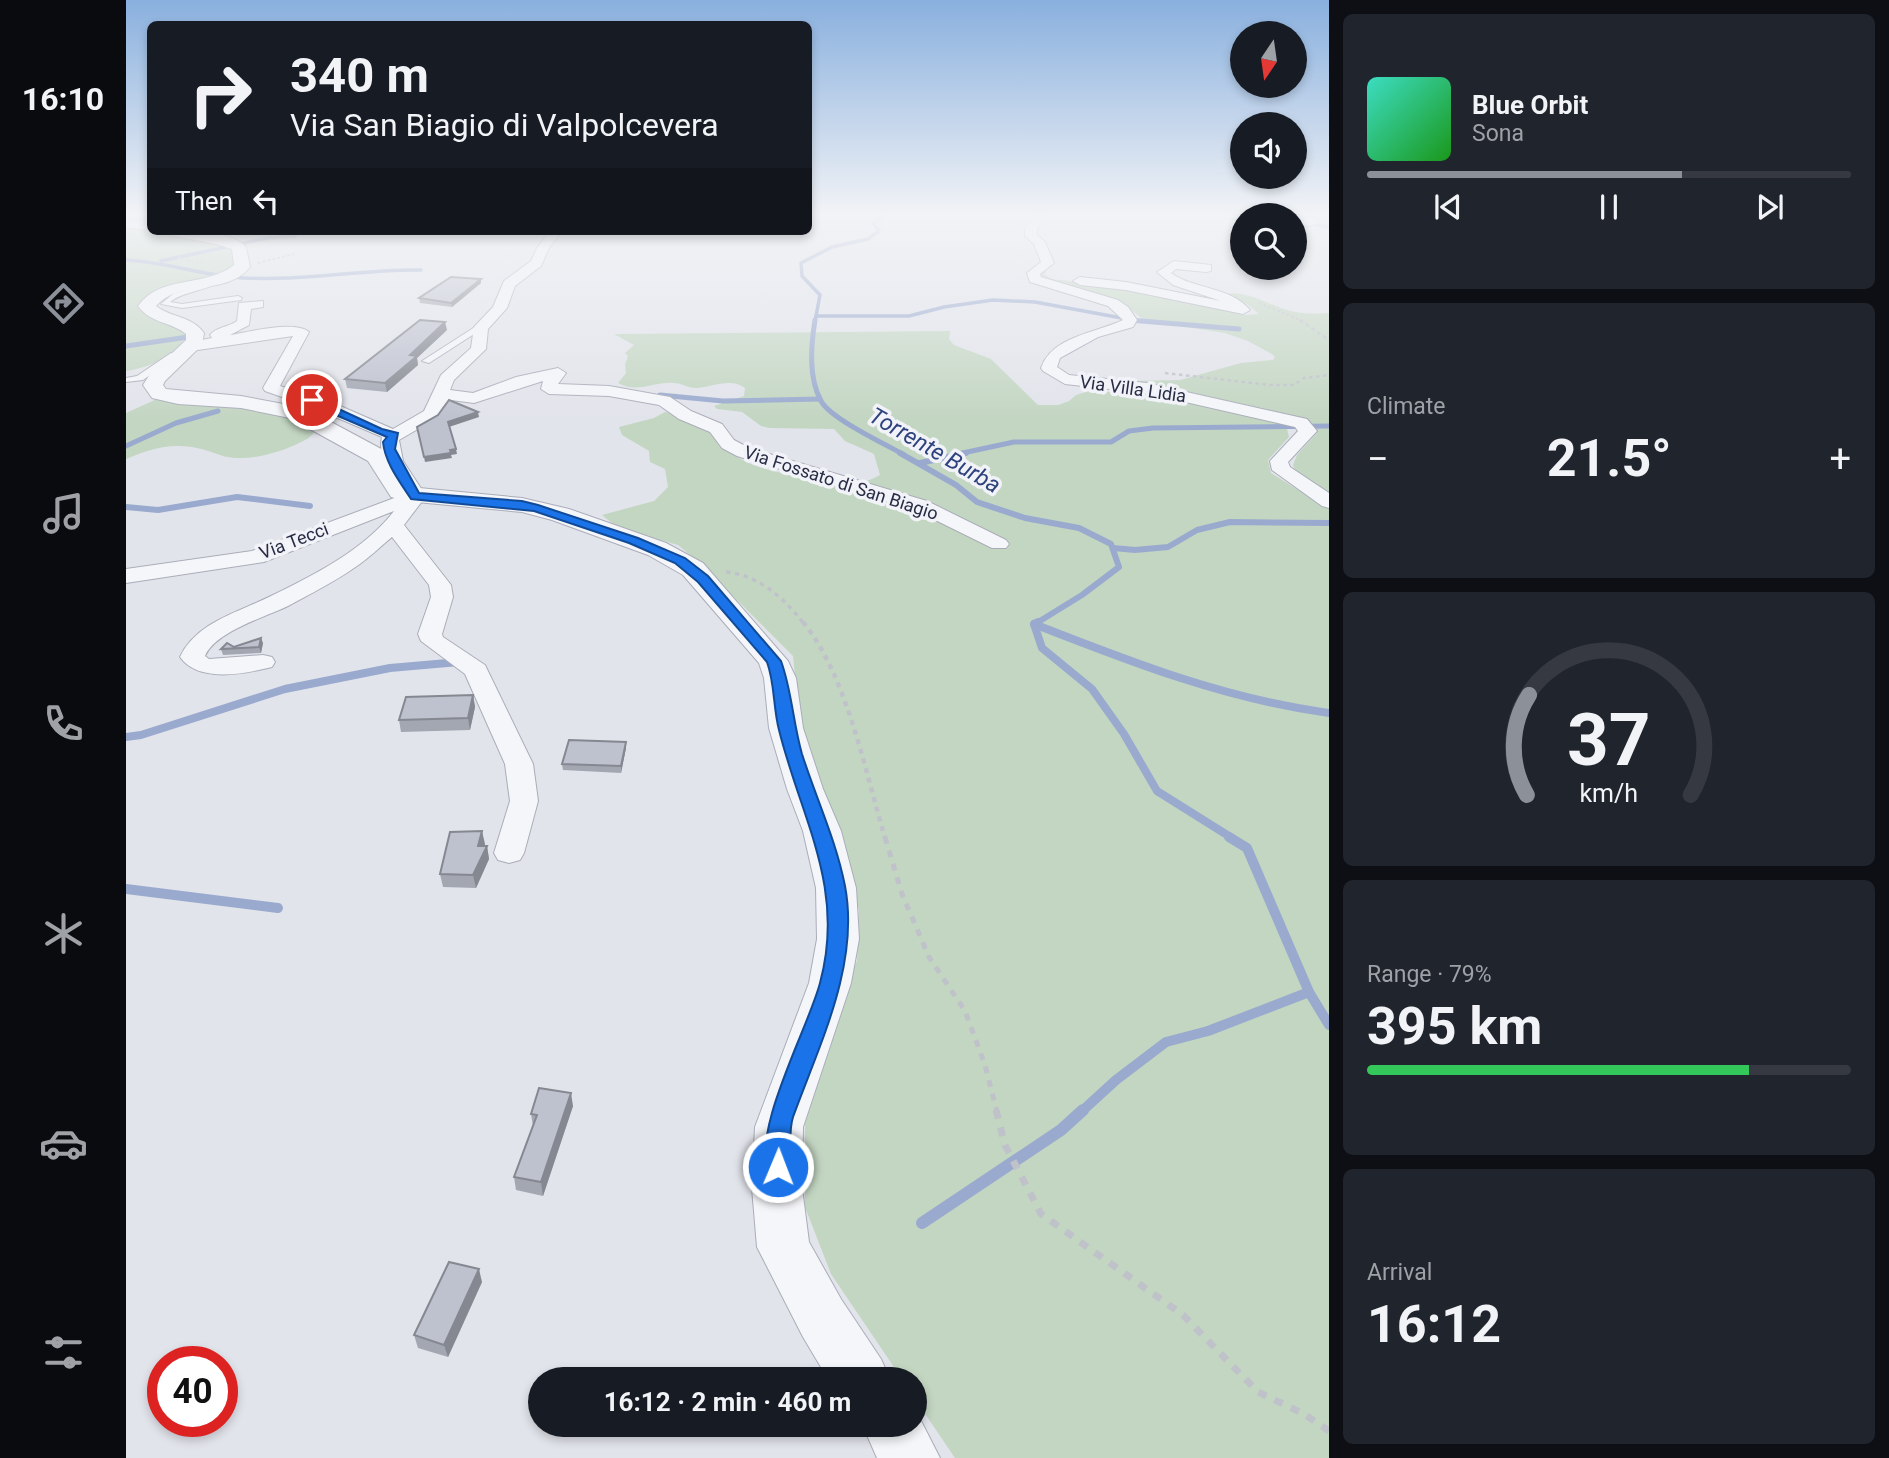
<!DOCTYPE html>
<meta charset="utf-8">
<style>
body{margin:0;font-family:Roboto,sans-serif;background:#20242c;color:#f1f3f6;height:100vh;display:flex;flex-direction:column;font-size:26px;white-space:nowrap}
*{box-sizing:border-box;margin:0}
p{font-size:23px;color:#9ea1a6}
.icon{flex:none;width:38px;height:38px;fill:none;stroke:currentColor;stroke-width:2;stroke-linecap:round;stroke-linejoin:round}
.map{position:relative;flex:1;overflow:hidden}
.drawer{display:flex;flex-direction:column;gap:14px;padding:14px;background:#0d0f14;width:560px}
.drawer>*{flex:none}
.banner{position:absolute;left:21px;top:21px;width:665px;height:214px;border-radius:10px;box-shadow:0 4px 10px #0003;background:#171b24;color:#f1f3f6;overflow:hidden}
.needle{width:46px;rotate:193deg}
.buttons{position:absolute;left:1104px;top:21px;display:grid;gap:14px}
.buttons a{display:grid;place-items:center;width:77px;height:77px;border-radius:50%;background:#171b24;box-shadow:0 4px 10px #0003;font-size:35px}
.speed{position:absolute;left:21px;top:1346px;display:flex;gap:14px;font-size:35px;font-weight:700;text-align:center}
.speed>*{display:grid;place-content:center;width:91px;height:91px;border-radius:50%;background:#171b24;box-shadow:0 4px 10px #0003;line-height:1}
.speed .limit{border:10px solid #d22;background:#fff;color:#111}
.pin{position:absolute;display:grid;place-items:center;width:60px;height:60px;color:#fff;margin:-30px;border:4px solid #fff;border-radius:50%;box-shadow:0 2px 7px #0007}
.me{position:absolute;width:77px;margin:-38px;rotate:1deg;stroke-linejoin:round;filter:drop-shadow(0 0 5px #0008)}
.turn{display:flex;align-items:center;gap:24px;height:147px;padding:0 28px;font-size:32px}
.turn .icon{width:91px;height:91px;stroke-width:2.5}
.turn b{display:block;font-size:49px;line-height:60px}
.then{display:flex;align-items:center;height:66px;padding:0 28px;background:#0003;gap:14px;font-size:26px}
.big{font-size:52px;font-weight:700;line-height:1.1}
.drawer .tile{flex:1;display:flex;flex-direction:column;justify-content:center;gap:10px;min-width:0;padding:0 24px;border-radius:10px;background:#20242c}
.drawer .dial{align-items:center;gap:0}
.dial svg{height:182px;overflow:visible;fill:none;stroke:#363941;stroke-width:7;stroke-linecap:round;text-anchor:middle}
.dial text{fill:#f1f3f6;stroke:none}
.song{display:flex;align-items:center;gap:21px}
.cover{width:84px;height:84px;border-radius:10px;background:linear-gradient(135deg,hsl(170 70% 55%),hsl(120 70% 35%))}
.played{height:7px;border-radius:4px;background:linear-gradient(90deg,#8c9099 65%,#363941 65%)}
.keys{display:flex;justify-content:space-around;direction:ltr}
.heat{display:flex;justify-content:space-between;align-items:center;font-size:38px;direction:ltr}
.charge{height:10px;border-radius:5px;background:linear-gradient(90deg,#34c759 79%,#363941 0)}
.trip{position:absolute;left:402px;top:1367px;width:399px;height:70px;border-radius:35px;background:#171b24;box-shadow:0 4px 10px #0003;font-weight:700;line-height:70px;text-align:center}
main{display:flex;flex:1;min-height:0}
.tabs{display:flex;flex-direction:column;width:126px;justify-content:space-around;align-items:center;background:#090b0e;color:#9ea1a6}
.tabs .icon{width:49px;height:49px}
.tabs .on{color:#8c9099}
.tabs b{font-size:32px;color:#f1f3f6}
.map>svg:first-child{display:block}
</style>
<main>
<nav class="tabs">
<b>16:10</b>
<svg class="icon on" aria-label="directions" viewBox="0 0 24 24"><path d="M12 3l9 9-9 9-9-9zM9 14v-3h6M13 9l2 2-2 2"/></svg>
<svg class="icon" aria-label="music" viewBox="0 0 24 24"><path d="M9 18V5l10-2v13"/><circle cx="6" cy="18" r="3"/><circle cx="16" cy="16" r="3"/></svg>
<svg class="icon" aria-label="phone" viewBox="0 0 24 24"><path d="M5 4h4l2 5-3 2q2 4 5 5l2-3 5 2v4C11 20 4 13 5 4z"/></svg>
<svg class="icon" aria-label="climate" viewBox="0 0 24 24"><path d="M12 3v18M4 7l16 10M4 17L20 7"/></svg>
<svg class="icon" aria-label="car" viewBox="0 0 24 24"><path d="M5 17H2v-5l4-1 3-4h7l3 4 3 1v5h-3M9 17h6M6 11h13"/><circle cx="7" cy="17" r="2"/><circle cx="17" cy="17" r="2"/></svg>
<svg class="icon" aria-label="filters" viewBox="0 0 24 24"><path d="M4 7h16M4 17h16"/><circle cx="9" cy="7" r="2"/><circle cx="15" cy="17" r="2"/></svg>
</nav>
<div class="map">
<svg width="1203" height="1458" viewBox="0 0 1203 1458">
<rect width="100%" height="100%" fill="#e2e4eb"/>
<g fill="#c3d6c2">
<path d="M 0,224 L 24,231 L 77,238 L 110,249 L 108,270 L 35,292 L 18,312 C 31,322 49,324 61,335 C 46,357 26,367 0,371 Z"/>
<path d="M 920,270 L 919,275 L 926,279 L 986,286 L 1120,315 L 1133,314 L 1121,304 L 1098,294 C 1122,289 1147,308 1169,312 C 1180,314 1192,314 1203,313 L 1203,496 L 1171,477 L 1167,465 L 1171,455 L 1191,433 L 1180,421 L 1002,381 L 1054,380 L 1115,363 L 1147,360 L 1149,357 L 1146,354 L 1122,341 L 1099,333 L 1019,321 L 996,303 L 920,282 L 913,275 Z"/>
<path d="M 824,331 L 823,339 L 828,345 L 865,359 L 912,405 L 932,405 L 943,401 L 950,395 L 963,391 L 1029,394 L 1152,421 L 1161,429 L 1163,437 L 1142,460 L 1145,473 L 1203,509 L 1203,1458 L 829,1458 L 789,1399 L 789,1379 L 776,1379 L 705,1274 L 679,1207 L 679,1123 L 697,1037 L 731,961 L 733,910 L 674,723 L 667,656 L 575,564 L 552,545 L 492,528 L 476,515 L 528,501 L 542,487 L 539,469 L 524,462 L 523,451 L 496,435 L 493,427 L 528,418 L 539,412 C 557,414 579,424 592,438 C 595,442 597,447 602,450 C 621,466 642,470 666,475 C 673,476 679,481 686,483 C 707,490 735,486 754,475 L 748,454 L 719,441 L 708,429 L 643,428 L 635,426 L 616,412 L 591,409 L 588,406 L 618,396 L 619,388 C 605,377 586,387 570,388 C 562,388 555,383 548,383 C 529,381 511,394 492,383 L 500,373 L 499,364 L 502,356 L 499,353 L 508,345 L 488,334 Z"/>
<path d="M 33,398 L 153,410 L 190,429 C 186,438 177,441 169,445 C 149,454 116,463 94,455 C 80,450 69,446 52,446 C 33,446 17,452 0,459 L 0,413 Z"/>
</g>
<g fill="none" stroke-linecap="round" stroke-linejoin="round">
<g stroke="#9aaace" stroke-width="3.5">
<path d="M 1169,221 L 1203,227"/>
<path d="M 1169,238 L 1172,241 L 1169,243"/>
<path d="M 0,260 C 36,262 71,273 106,277 C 168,283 233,269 295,270"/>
<path d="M 35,261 L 142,238 L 169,236"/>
<path d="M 690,316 L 783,316 L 818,307 L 867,300 L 909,302 L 1012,321"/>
<path d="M 689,321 L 694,295 L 676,276 L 675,263 L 706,247 L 742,239 L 753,231 L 747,223 L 759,216"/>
</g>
<g stroke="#9aaace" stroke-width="5">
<path d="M 689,320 C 685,345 682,377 695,401 C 704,418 758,444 777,454"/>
<path d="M 1003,320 L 1113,329"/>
<path d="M 0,346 L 62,337"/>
<path d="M 534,395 L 597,401 L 694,399"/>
<path d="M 0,446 L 50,423 L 92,411"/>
<path d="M 832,454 L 888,442 L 985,442 L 1003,431 L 1027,428 L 1203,426"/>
</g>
<g stroke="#9aaace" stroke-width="6">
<path d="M 774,453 L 830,485 L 851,502 L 899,518 L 953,528 L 985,544 L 993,567 L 956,595 L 909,624"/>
<path d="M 794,463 L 840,453"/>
<path d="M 0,507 L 32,510 L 111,497 L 184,506"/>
<path d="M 987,548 L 1009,550 L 1042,547 L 1071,530 L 1104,522 L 1202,523"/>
</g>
<g stroke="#9aaace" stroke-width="8">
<path d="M 912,622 L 908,624 L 916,648 L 966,689 L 998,734 L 1031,791 L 1106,838"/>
<path d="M 908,624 C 1005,662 1099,699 1203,713"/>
<path d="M 0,737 L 15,735 L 159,689 L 264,668 L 333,662"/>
</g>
<g stroke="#9aaace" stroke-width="10">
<path d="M 1103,837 L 1121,848 L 1183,992 L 1203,1025"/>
<path d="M 0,889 L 152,908"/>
<path d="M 955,1112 L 990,1080 L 1040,1042 L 1082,1031 L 1183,992"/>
</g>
<path stroke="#9aaace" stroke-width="12" d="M 796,1223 L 935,1130 L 957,1110"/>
<g stroke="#aaadb9" stroke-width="2">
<g id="service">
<path d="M 92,278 L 96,280 C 80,292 59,290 44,302 L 56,304 L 112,296 L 116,298 L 115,300 L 56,308 L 35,304 L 47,294 Z"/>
<path d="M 352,325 L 359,327 L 303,363 L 296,361 Z"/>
<path d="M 45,353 L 52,355 L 17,380 L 0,382 L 0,378 L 11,376 Z"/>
</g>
</g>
<g stroke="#aaadb9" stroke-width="2">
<g id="minor">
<path d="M 908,216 L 920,216 L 911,229 L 911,235 L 919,242 L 928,263 L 914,274 L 915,277 L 992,300 L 1002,307 L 1011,320 L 1007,327 L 972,337 L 934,358 L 931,367 L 943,375 L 1020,383 L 1181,419 L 1191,431 L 1162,462 L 1164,467 L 1203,493 L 1203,508 L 1196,506 L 1146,470 L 1144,461 L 1172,431 L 1169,427 L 1020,393 L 939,384 L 917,371 L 915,368 C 926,336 970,333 997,320 L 982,306 L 904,282 L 901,273 L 915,262 L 908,244 L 899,236 L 899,229 Z"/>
<path d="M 1100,216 L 1116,216 L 1116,220 L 1102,218 Z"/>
<path d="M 1169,216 L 1189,218 L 1191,223 L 1185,226 L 1169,226 L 1169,220 L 1174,220 Z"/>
<path d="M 424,231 L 436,231 L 423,248 L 415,266 L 389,286 L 381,308 L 362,329 L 360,349 L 328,380 L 324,390 L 347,393 L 390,377 L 432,368 L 440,373 L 432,384 L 483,386 L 544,397 L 565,411 L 596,424 L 608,440 L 623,448 L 801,501 L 880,540 L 883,544 L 880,548 L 866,548 L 787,509 L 611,456 L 596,448 L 584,432 L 553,419 L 533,405 L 483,396 L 423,394 L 415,389 L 417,381 L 348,403 L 325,400 L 317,407 L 311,418 L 273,440 L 277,461 L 300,496 L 278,525 L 325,585 L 327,597 L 316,634 L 317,637 L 359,665 L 407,764 L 412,801 L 398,853 L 394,860 L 383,863 L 372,860 L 368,853 L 384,801 L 379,764 L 339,674 L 295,641 L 292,634 L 305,597 L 303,585 L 266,537 C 254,547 242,559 228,568 C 208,582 184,594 162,606 C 139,617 89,632 79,656 L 83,659 L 137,655 L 146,657 L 149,662 L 146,667 C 118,674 72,683 54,657 C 70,622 113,612 145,596 C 188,575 238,550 268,511 L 138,562 L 0,583 L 0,569 L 126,551 L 279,494 C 267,477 251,458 256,437 L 193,410 L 139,391 L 137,388 L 167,336 L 65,351 L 60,349 L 57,346 L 60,343 L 86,338 L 84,335 C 90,327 103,327 111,321 L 113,303 L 137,301 L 137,307 L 125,309 L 123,325 L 104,335 C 123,332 169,320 183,332 L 154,386 L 205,402 L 267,429 L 298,411 L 315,375 L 345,348 L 348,327 L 367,307 L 378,281 L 405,261 L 411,248 Z"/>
<path d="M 1048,261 L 1085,265 L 1085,271 L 1080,272 L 1050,269 L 1045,273 C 1069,290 1104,286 1124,310 L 1117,314 L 1000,290 L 954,285 L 947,281 L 954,277 L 1000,282 L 1095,301 L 1047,285 L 1031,272 Z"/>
</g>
</g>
<g stroke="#aaadb9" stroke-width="2">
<g id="tertiary">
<path d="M 0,219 L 24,223 L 26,231 L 0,227 Z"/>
<path d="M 36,231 C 61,231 100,228 120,247 L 124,267 C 101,296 53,279 30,306 C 46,318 66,316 78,333 L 76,345 L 39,381 L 37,385 L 40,389 L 115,396 L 179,408 L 259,451 L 283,487 L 396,498 L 443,509 L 540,543 L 577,563 L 662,661 L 670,678 L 677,728 L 697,789 L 715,831 L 730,888 L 733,939 L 725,983 L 677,1127 L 676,1188 L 683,1242 L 715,1299 L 755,1359 L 764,1379 L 702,1379 L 677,1337 L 631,1247 L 626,1188 L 629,1127 L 683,983 L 691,939 L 690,888 L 677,831 L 661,789 L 643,728 L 638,678 L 633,663 L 557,575 L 522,555 L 426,520 L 396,512 L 280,501 L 265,497 L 242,461 L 164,418 L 115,408 L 52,404 L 26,398 L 17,385 L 24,374 L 60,340 L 60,334 C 44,321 25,324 12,306 C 35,274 79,288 108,265 L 106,249 L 90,244 L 38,234 Z"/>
<path d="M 789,1409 L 814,1458 L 751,1458 L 736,1424 L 789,1424 Z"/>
</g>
</g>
<g stroke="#c0c2ca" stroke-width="2" stroke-dasharray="2.5 2.5" stroke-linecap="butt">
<path d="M 63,251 L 53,258 L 79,264"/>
<path d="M 132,263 L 168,254"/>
<path d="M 1133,303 L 1177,321"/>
</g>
<g stroke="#c0c2ca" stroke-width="2.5" stroke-dasharray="3.5 3.5" stroke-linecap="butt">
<path d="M 1174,320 L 1203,340"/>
<path d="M 1039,373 L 1144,385 L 1168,385 L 1178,378 L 1203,375"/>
</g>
<path stroke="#c0c2ca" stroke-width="3.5" stroke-dasharray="4.5 4.5" stroke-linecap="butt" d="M 600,572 C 633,575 659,599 678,624"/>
<path stroke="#c0c2ca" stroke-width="4.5" stroke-dasharray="5 5" stroke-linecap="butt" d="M 677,622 C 721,676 739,771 759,838"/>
<path stroke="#c0c2ca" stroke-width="5" stroke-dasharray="7 7" stroke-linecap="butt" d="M 759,837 L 776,894 L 803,957 L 839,1011 L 859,1065 L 871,1112"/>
<path stroke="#c0c2ca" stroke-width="7" stroke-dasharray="9 9" stroke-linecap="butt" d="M 870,1110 L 879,1145 L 915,1214 L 1057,1315 L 1132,1392 L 1178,1414 L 1203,1431"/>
<use href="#service" fill="#f5f6f9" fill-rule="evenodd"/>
<use href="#minor" fill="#f5f6f9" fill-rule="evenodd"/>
<use href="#tertiary" fill="#f5f6f9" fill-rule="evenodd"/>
<path stroke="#c0c2ca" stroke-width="3.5" stroke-dasharray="4.5 4.5" stroke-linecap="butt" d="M 374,508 L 376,500"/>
</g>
<g fill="#a3a7b2">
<path d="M 355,283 L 326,307 L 294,303 L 293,298 Z"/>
<path d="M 321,330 L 291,358 L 292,365 L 261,392 L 221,388 L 219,379 Z"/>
<path d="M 137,643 L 135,653 L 97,655 L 95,649 Z"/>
<path d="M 347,695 L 349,707 L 344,730 L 275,732 L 273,720 Z"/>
<path d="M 500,742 L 500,748 L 495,773 L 437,770 L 436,764 Z"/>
<path d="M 359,844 L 358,846 L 361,846 L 363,859 L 350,888 L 317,887 L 314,874 Z"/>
<path d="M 447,1106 L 417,1196 L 390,1190 L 388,1177 L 407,1126 L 405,1114 Z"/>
<path d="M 356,1282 L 322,1357 L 292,1348 L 288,1335 Z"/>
</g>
<g fill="#858891">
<path d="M 355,279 L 355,283 L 326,307 L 325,303 Z"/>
<path d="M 319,322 L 321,330 L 291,358 L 292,365 L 261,392 L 259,383 L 284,355 Z"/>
<path d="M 352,412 L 353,417 L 323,427 L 322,422 Z"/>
<path d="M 330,449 L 331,454 L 325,455 L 326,458 L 299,462 L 298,457 Z"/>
<path d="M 135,638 L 137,643 L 135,653 L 133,647 Z"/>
<path d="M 347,695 L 349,707 L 344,730 L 342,718 Z"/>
<path d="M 500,742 L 500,748 L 495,773 L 495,766 Z"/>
<path d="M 356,831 L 359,844 L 354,859 L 352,846 Z"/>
<path d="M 361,846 L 363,859 L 350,888 L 347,875 Z"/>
<path d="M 445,1093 L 447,1106 L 417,1196 L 415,1182 Z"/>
<path d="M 353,1269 L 356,1282 L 322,1357 L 318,1345 Z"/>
</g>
<g fill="#bec2cf" stroke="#858891" stroke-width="2">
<path d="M 325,277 L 355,279 L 325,303 L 293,298 Z"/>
<path d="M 294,320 L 319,322 L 284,355 L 291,356 L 259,383 L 219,379 Z"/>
<path d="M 323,400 L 352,412 L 322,422 L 330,449 L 324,450 L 325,453 L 298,457 L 291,427 L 312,415 Z"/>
<path d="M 135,638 L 133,647 L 95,649 L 101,643 L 108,647 Z"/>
<path d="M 347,695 L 342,718 L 273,720 L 280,697 Z"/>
<path d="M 443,740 L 500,742 L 495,766 L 436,764 Z"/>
<path d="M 356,831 L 352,846 L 361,846 L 347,875 L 314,874 L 324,832 Z"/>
<path d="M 413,1088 L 445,1093 L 415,1182 L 388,1177 L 411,1115 L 405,1114 Z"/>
<path d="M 323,1262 L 353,1269 L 318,1345 L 288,1335 Z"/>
</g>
<linearGradient id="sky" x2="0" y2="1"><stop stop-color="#89b0de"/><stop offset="0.51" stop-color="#f2f3f6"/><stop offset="1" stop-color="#f2f3f6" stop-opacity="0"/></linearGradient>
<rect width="1203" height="420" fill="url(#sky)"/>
<path fill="#1a73e8" stroke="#114b97" stroke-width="2" d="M 182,398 L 189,398 L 256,429 L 272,433 L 269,449 L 293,493 L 396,501 L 412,505 L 512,538 L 559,558 L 582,576 L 655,661 C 666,691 667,723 676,754 C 690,798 710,840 719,886 C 734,965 693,1045 667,1117 C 661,1136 668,1157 660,1175 L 652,1178 L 643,1175 C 624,1132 682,1029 694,983 C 720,887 675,819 653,730 C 647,707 649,684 641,662 L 572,582 L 549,563 L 503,543 L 408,511 L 285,499 C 274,482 259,463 257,442 L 261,437 L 182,403 Z"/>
<g text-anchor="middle" stroke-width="7" stroke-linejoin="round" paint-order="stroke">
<g font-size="18" fill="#282d45" stroke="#f2f3f8">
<text transform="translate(1007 389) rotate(8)" y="6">Via Villa Lidia</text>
<text transform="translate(715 483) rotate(18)" y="6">Via Fossato di San Biagio</text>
<text transform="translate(168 541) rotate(-21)" y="6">Via Tecci</text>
</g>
<g font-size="23" font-style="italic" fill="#2e437d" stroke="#f2f3f8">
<text transform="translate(809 450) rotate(30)" y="8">Torrente Burba</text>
</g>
</g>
</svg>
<div class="buttons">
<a><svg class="needle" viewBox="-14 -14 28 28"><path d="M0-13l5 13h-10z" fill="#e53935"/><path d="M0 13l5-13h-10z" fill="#9ea1a6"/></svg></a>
<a><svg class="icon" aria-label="sound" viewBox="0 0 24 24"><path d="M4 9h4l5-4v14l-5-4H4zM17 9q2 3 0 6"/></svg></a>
<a><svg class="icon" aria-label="search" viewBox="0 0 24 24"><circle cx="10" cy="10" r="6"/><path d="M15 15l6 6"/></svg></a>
</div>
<div class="speed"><div class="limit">40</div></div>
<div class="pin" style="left:186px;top:400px;background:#d93025"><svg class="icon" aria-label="arrive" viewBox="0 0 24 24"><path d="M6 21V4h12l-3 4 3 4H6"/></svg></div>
<svg class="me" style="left:652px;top:1167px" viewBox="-20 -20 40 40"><circle r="17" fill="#1a73e8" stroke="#fff" stroke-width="3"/><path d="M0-11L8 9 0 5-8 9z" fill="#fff"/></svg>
<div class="trip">16:12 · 2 min · 460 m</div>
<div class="banner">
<div class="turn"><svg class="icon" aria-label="right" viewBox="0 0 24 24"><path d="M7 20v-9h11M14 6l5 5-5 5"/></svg><div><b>340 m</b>Via San Biagio di Valpolcevera</div></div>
<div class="then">Then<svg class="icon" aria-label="left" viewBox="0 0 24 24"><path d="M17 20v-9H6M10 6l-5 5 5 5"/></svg></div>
</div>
</div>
<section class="drawer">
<div class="tile">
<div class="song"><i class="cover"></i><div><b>Blue Orbit</b><p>Sona</p></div></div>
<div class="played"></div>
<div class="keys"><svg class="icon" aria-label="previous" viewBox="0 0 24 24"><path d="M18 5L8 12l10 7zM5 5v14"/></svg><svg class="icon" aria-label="pause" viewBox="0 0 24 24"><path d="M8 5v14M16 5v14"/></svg><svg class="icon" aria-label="next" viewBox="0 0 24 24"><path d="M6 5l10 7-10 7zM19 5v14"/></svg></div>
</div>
<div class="tile"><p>Climate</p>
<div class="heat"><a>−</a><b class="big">21.5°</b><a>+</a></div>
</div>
<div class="tile dial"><svg viewBox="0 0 100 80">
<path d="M14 69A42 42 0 1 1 86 69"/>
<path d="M14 69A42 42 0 0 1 15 25" stroke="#8c9099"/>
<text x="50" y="56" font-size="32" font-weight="700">37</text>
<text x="50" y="72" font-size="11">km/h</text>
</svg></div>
<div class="tile"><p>Range · 79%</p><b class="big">395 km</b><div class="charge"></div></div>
<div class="tile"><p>Arrival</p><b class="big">16:12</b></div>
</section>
</main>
